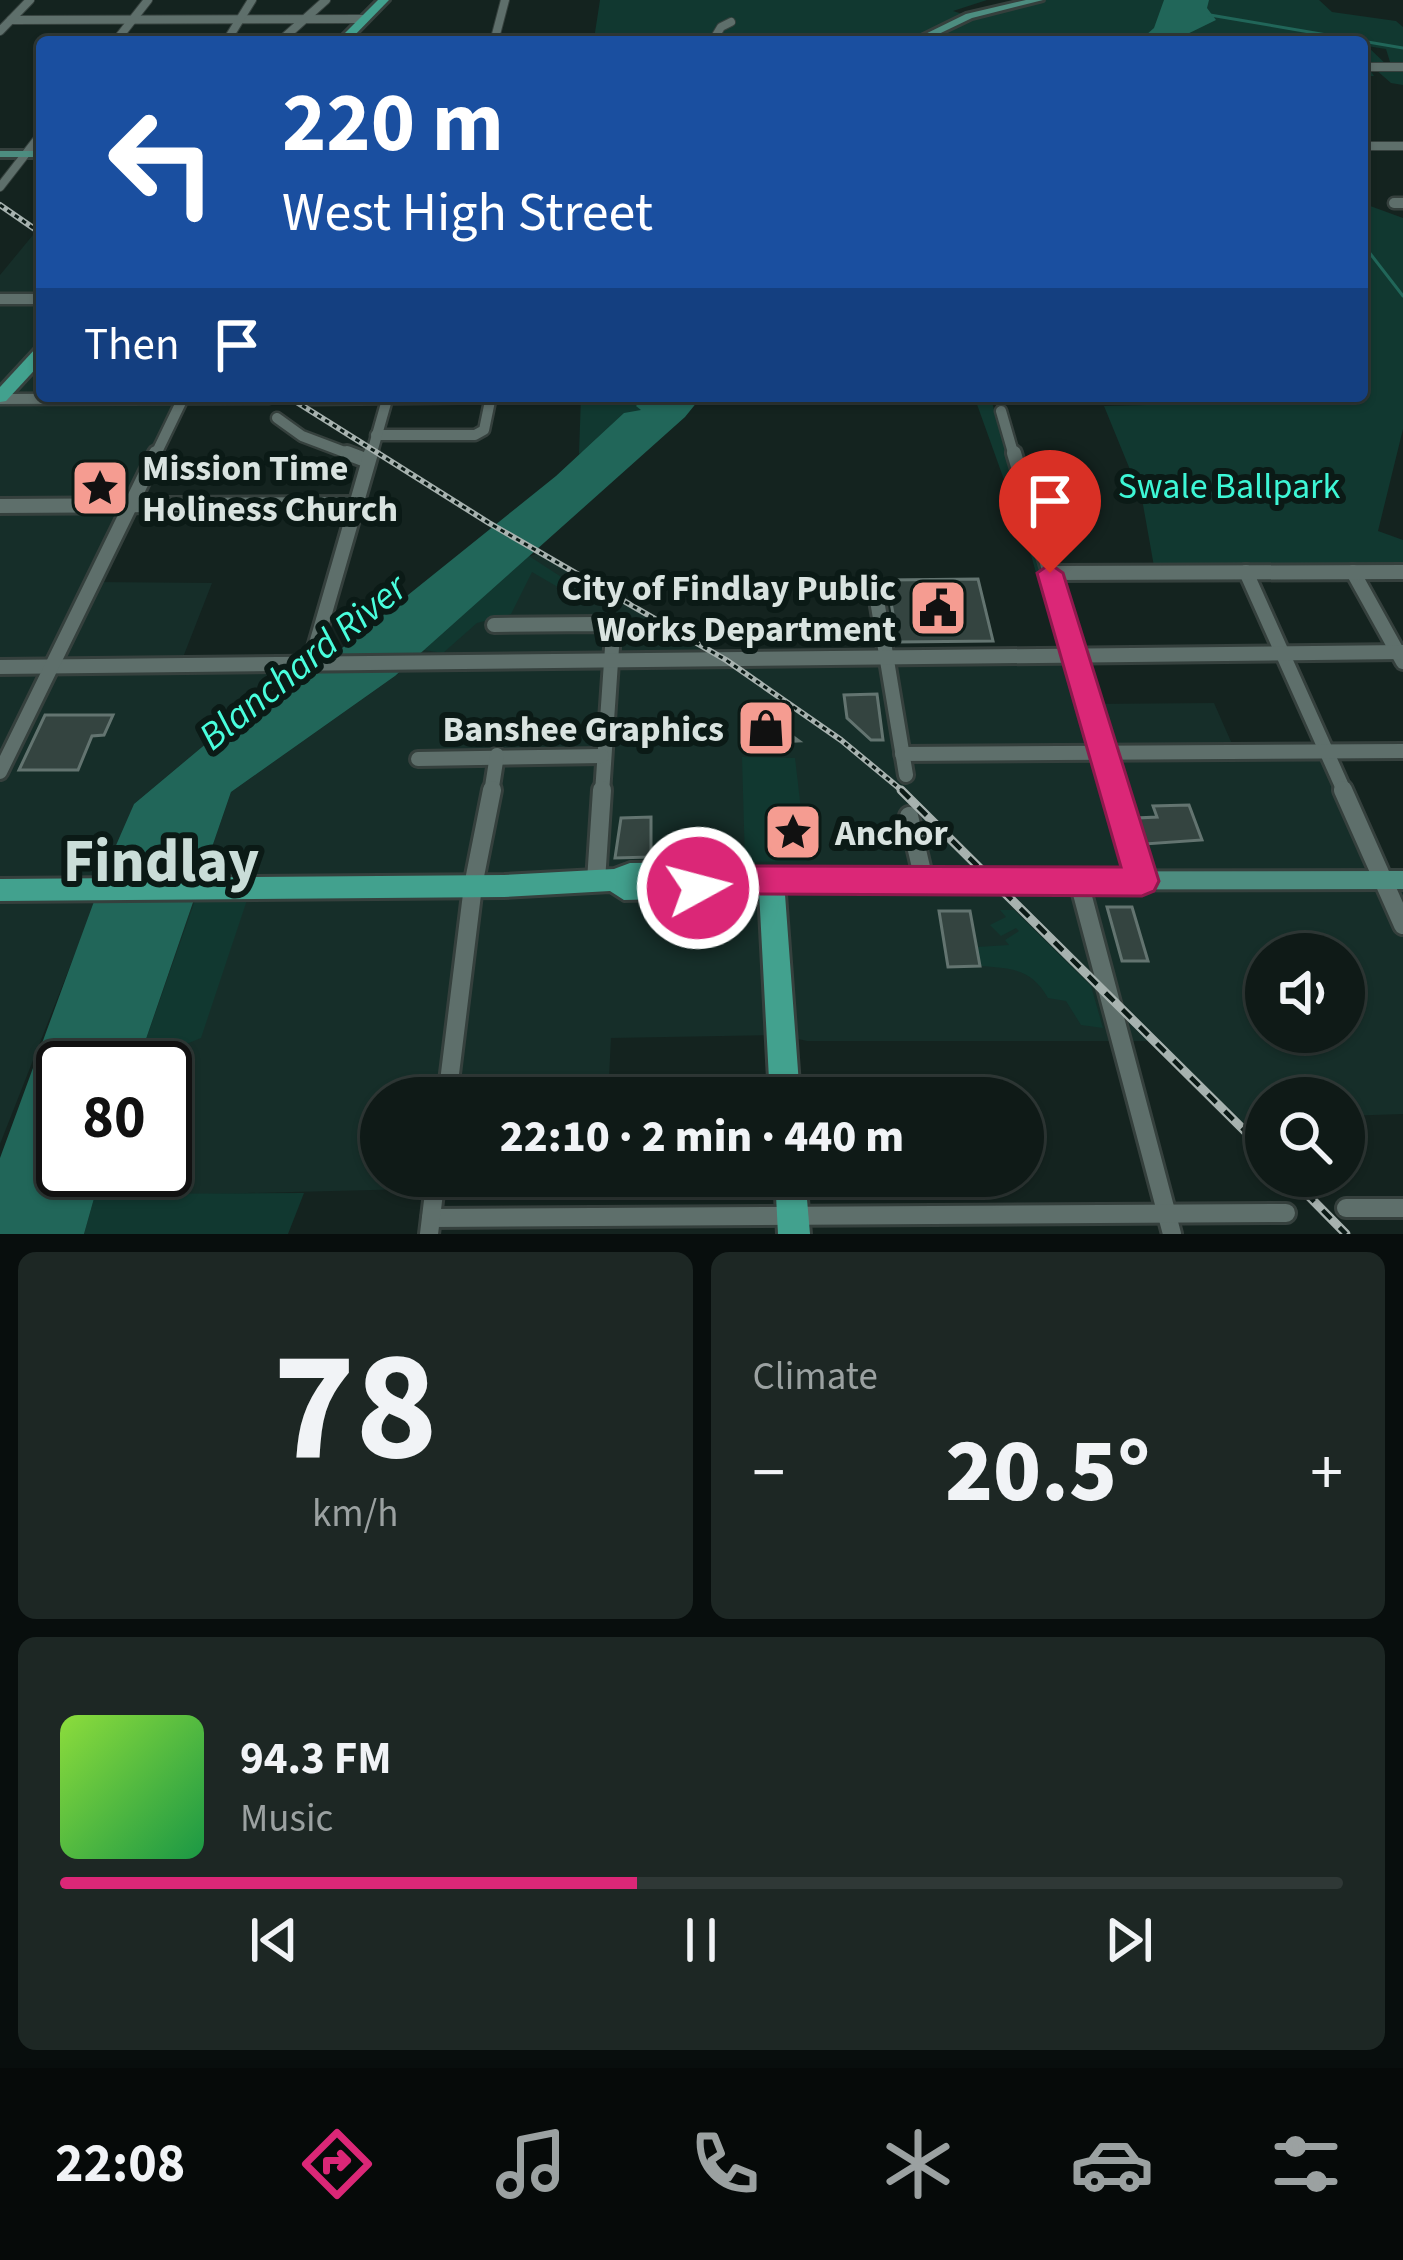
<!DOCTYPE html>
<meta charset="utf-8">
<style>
body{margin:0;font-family:"Source Sans 3",sans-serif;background:#1d2724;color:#f1f3f6;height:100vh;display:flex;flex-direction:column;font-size:45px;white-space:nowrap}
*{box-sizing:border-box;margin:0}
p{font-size:39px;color:#9ba1a1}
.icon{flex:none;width:66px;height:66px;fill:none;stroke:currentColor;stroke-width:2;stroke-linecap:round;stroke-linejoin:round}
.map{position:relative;height:1234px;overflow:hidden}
.drawer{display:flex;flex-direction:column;gap:18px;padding:18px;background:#080e0d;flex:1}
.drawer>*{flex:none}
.hud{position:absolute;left:36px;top:36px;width:1332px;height:366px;border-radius:12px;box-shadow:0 3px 9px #0004,0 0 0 3px #2f3836;background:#1a4fa0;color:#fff;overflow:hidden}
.tools{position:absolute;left:1245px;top:933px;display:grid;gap:24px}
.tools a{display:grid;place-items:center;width:120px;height:120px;border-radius:50%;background:#0f1a17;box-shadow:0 3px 9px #0004,0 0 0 3px #2f3836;font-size:60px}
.speed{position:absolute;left:36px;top:1041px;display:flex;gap:24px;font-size:60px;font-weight:700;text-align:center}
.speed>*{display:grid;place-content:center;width:156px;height:156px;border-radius:50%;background:#0f1a17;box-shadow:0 3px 9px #0004,0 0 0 3px #2f3836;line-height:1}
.speed .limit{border:6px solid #111;border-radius:18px;background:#fff;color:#111}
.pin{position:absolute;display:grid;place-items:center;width:102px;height:102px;color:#fff;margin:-123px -51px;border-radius:50% 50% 50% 0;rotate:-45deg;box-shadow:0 0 12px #0007}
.pin .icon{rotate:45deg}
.me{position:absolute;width:132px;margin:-66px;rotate:83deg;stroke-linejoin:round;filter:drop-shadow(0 0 9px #0008)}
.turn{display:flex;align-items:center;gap:42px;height:252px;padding:0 48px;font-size:54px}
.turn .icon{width:156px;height:156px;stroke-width:2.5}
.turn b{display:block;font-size:84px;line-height:102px}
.then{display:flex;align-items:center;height:114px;padding:0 48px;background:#0003;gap:24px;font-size:45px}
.big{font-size:90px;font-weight:800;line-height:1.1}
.drawer .card{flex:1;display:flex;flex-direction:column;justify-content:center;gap:18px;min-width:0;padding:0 42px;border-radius:18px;background:#1d2724}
.drawer .dial{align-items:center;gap:0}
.dial b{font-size:156px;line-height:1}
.song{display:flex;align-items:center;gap:36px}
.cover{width:144px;height:144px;border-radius:18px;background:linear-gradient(135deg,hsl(90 70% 55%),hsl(140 70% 35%))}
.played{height:12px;border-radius:6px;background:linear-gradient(90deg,#db2777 45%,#2f3836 45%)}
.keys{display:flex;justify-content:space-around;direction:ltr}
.heat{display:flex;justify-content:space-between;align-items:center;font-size:66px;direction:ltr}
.drawer .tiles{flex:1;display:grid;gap:18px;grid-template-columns:1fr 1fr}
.card:last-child{grid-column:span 2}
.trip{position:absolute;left:360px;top:1077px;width:684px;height:120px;border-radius:60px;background:#0f1a17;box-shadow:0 3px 9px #0004,0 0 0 3px #2f3836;font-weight:800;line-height:120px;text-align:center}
.tabs{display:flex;height:192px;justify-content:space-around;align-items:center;background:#060a09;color:#9ba1a1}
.tabs .icon{width:84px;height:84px}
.tabs .on{color:#db2777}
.tabs b{font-size:54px;color:#f1f3f6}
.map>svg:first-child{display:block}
</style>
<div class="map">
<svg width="1403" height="1234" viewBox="0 0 1403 1234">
<rect width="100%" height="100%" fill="#14231f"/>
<g fill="#162e29" fill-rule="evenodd">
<path d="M 42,224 L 42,396 L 183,400 L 94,582 L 212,583 L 180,665 L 324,665 L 214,737 L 134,804 L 0,1144 L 0,275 Z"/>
<path d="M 541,553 L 726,660 L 1074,654 L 1089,704 L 1214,703 L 1236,753 L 1327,751 L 1384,880 L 1403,880 L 1403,1114 L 1344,1116 L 1344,1098 L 1266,1098 L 1266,1152 L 1158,1041 L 807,1041 L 781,1035 L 611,1038 L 608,1098 L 381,1098 L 381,1176 L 604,1176 L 604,1184 L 94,1197 L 102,1170 L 165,1170 L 165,1068 L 136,1068 L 231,792 L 395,676 L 529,556 ZM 1266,954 L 1344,954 L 1344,1032 L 1266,1032 Z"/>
</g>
<g fill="#113830">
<path d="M 600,0 L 987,0 L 953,11 L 969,16 L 1040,0 L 1319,0 L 1332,12 L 1396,21 L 1403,27 L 1403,62 L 1390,62 L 1386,49 L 1367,46 L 1389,67 L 1403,67 L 1403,85 L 1391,83 L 1375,69 L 1370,70 L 1374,76 L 1362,76 L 1362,42 L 594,39 Z"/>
<path d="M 1362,203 L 1403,218 L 1403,429 L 1378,531 L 1403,540 L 1403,572 L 1155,572 L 1142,499 L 1104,406 L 1146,405 L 1144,396 L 1362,396 Z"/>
<path d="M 581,396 L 688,396 L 579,454 Z"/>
<path d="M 974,396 L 990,396 L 1068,654 L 1059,654 L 1031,555 Z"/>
<path d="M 529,556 L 606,606 L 575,597 L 532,572 L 511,614 L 477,623 L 443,653 L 424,650 Z"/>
<path d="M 742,757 L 795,758 L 807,861 L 745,862 Z"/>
<path d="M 251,888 L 201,1038 L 174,1049 L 165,1071 L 136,1068 L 198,892 Z"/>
<path d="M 1000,910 L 1014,910 L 1091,986 L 1103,1028 L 1081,1025 L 1066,1001 L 1048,998 C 1032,969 1011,968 980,966 L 977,947 L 1009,945 L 1005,940 L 1019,931 L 1016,928 L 1001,936 L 990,925 L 1006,917 Z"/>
<path d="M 102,1170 L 128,1170 L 122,1194 L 304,1193 L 288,1234 L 84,1234 Z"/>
</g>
<g fill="#216659">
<path d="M 1164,0 L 1209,0 L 1207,8 L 1216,20 L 1171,42 L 1138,42 L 1154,28 Z"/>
<path d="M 645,396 L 702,396 L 685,417 L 395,676 L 231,792 L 136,1068 L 63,1068 L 63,1170 L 102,1170 L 84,1234 L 0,1234 L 0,1158 L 107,866 L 134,804 L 214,737 L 306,677 L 556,476 L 624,413 L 641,410 L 636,406 Z"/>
</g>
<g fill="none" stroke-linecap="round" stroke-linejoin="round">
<g stroke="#216659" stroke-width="3">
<path d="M 1210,15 L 1403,48"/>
<path d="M 1362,243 L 1403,296"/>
</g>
</g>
<g fill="#344440" stroke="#637470" stroke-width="3">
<path d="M 978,579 L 993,641 L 898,642 L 887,580 Z"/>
<path d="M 877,694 L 883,740 L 871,740 L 847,718 L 844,695 Z"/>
<path d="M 45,715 L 113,715 L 104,735 L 92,736 L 78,770 L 19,770 Z"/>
<path d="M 750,720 L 770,720 L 799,741 L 752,743 Z"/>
<path d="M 1189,805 L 1202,840 L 1145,844 L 1137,818 L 1157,817 L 1153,806 Z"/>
<path d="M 651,817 L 651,857 L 615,858 L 621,818 Z"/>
<path d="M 1107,907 L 1132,907 L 1148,961 L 1122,961 Z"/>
<path d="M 939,911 L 970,911 L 980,966 L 948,967 Z"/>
</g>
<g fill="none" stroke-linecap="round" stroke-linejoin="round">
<g stroke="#35403d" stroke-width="10">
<g id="minor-far3">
<path d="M 11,20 L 364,19"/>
<path d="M 0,31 L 30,0"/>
<path d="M 115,42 L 148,0"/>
<path d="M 226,42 L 252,0"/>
<path d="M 279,42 L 326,0"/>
<path d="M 494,42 L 505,0"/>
<path d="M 557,42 L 609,42"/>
<path d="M 712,42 L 721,27 L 731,22"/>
<path d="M 1362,67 L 1403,67"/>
<path d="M 1362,146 L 1403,146"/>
<path d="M 0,187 L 42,133"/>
</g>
</g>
<g stroke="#35403d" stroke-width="15">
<g id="minor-far2">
<path d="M 1394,203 L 1403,203"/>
<path d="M 0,299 L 42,299"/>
<path d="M 0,399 L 269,398"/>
<path d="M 309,399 L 618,396"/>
<path d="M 1001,411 L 1014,456"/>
<path d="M 277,418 L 302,436 L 355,456"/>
<path d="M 376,435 L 475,435 L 484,430 L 491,396"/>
<path d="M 155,456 L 184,396"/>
<path d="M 371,456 L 388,396"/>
</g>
</g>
<g stroke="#35403d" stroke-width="20">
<g id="minor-far1">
<path d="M 347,453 L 368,461"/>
<path d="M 1014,453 L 1116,793"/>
<path d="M 0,506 L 356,504"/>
<path d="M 1246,572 L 1345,793"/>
<path d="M 1353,572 L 1403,662"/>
<path d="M 1050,573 L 1403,572"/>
<path d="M 875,588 L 906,775"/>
<path d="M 494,625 L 598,624 L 613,633 L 602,793"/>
<path d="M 310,665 L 371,453"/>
<path d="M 0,667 L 1403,652"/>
<path d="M 902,754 L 1403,751"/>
<path d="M 418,759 L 602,756"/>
<path d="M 0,772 L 156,453"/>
<path d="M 491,793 L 497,755"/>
</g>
</g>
<g stroke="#35403d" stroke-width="24">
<g id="minor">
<path d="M 1115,790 L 1142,881"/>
<path d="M 1343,790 L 1403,925"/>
<path d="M 909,816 L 924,880"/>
<path d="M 596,881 L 602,790"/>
<path d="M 1079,882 L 1172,1234"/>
<path d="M 447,1098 L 473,886 L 492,790"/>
<path d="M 1346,1208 L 1403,1208"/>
<path d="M 431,1218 L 1286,1213"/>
<path d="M 429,1234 L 436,1176"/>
</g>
</g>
<g stroke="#35403d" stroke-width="6">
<g id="major">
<path d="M 1026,0 L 1043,0 L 972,18 L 922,42 L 909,42 L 966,14 Z"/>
<rect x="0" y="151" width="42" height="6"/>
<path d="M 1403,871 L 1403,889 L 771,890 L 763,888 L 760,881 L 763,874 L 771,872 Z"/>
</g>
</g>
<g stroke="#35403d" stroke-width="6">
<g id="highway">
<path d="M 378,0 L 389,0 L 348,42 L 336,42 Z"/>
<path d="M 42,347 L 42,362 L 6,401 L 0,402 L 0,387 L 36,348 Z"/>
<path d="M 735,862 L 749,869 L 780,873 L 784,881 L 800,1098 L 770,1098 L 759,891 L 747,891 L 737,897 L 624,900 L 610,891 L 504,897 L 0,901 L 0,879 L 504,875 L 614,869 L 630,863 Z"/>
<path d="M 775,1176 L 805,1176 L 810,1234 L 778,1234 Z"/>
</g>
</g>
<use href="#minor-far3" stroke="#5e6f6b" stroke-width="8"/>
<use href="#minor-far2" stroke="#5e6f6b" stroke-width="10"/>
<use href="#minor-far1" stroke="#5e6f6b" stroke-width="14"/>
<use href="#minor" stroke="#5e6f6b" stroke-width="18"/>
<use href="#major" fill="#4d8d80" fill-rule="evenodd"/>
<use href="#highway" fill="#42a18e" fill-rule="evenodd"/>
<g stroke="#a7b2af" stroke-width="6">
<g id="rail-far1">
<path d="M 0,205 L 42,234"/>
<path d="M 287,396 L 489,523 L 726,660 L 841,740 L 905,793"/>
</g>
</g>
<g stroke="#a7b2af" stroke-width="9">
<g id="rail">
<path d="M 901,790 L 1266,1152"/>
<path d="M 1289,1176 L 1346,1234"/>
</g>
</g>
<use href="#rail-far1" stroke="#0b1a16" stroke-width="3" stroke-dasharray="4.5" stroke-linecap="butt"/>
<use href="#rail" stroke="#0b1a16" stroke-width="4.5" stroke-dasharray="12" stroke-linecap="butt"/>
</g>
<path fill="#db2777" stroke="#8e194d" stroke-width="3" d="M 1050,564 L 1063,573 L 1159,881 L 1154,891 L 1142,896 L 751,894 L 735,902 L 686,898 L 681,888 L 686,878 L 728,873 L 744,866 L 1121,867 L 1037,573 Z"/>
<defs>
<g id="sight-square" transform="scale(3)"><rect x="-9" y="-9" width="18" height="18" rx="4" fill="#f59c91" stroke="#0b1a16"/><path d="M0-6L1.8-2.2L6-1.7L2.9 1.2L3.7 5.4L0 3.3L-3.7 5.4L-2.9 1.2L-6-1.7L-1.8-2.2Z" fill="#111"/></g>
<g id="civic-square" transform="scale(3)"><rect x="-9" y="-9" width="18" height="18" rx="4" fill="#f59c91" stroke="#0b1a16"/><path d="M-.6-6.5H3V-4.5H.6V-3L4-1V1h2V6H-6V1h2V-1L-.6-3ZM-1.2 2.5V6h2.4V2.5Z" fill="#111"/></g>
<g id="shop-square" transform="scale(3)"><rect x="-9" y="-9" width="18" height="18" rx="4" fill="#f59c91" stroke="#0b1a16"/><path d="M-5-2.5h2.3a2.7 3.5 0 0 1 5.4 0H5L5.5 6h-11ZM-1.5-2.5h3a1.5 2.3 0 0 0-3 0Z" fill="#111"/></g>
</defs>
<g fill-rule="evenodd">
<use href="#sight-square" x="100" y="488"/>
<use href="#civic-square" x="938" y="608"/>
<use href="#shop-square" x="766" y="728"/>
<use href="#sight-square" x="793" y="832"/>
</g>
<g text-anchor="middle" stroke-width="12" stroke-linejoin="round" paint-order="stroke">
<g font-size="36" font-weight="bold" fill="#d9e3e0" stroke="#0b1a16" text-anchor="start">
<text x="142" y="480">Mission Time<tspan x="142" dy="41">Holiness Church</tspan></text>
<text x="896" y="600" text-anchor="end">City of Findlay Public<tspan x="896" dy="41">Works Department</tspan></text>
<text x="724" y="741" text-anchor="end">Banshee Graphics</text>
<text x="835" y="845">Anchor</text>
</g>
<g font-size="36" fill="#3df7d6" stroke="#0b1a16">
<text x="1229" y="498">Swale Ballpark</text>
</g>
<g font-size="39" font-style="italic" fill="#49fedd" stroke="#0b1a16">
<text transform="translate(302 661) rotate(-39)" y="14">Blanchard River</text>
</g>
<g font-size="60" font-weight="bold" fill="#caddd8" stroke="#0b1a16">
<text x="161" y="881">Findlay</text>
</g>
</g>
</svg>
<div class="tools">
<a><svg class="icon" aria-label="sound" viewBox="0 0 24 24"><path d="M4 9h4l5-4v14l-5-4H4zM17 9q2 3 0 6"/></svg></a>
<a><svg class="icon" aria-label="search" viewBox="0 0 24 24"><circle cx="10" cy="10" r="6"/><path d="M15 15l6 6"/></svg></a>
</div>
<div class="speed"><div class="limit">80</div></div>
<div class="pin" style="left:1050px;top:573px;background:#d93025"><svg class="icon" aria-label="arrive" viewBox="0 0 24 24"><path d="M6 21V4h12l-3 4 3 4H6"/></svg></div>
<svg class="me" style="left:698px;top:888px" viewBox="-20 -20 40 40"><circle r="17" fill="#db2777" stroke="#fff" stroke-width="3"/><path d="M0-11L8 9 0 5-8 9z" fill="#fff"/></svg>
<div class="trip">22:10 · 2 min · 440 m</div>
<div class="hud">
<div class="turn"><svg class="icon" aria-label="left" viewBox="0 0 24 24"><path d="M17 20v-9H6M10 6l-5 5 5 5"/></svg><div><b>220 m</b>West High Street</div></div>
<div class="then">Then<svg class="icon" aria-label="arrive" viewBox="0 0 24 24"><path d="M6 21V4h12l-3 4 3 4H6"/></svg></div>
</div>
</div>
<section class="drawer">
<div class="tiles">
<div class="card dial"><b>78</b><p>km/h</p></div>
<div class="card"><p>Climate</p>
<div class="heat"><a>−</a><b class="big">20.5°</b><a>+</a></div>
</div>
<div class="card">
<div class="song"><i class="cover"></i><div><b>94.3 FM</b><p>Music</p></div></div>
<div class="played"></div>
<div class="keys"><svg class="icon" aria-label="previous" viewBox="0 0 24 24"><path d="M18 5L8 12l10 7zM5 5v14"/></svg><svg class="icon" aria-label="pause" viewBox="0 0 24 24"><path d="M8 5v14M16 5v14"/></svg><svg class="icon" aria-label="next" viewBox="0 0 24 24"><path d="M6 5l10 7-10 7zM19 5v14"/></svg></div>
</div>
</div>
</section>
<nav class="tabs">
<b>22:08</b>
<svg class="icon on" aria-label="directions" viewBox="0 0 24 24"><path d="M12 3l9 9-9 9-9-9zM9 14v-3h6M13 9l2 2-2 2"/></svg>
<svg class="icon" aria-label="music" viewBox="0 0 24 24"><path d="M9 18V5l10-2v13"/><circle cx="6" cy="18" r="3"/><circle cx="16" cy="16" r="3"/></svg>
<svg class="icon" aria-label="phone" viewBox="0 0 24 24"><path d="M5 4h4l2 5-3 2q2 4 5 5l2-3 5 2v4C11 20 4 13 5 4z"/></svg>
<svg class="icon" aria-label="climate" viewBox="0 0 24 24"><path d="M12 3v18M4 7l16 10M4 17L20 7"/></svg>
<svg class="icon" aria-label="car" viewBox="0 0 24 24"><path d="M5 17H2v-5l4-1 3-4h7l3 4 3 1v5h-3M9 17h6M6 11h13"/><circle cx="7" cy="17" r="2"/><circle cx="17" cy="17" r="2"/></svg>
<svg class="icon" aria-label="filters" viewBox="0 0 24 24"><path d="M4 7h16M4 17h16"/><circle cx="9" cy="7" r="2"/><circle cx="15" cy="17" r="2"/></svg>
</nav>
